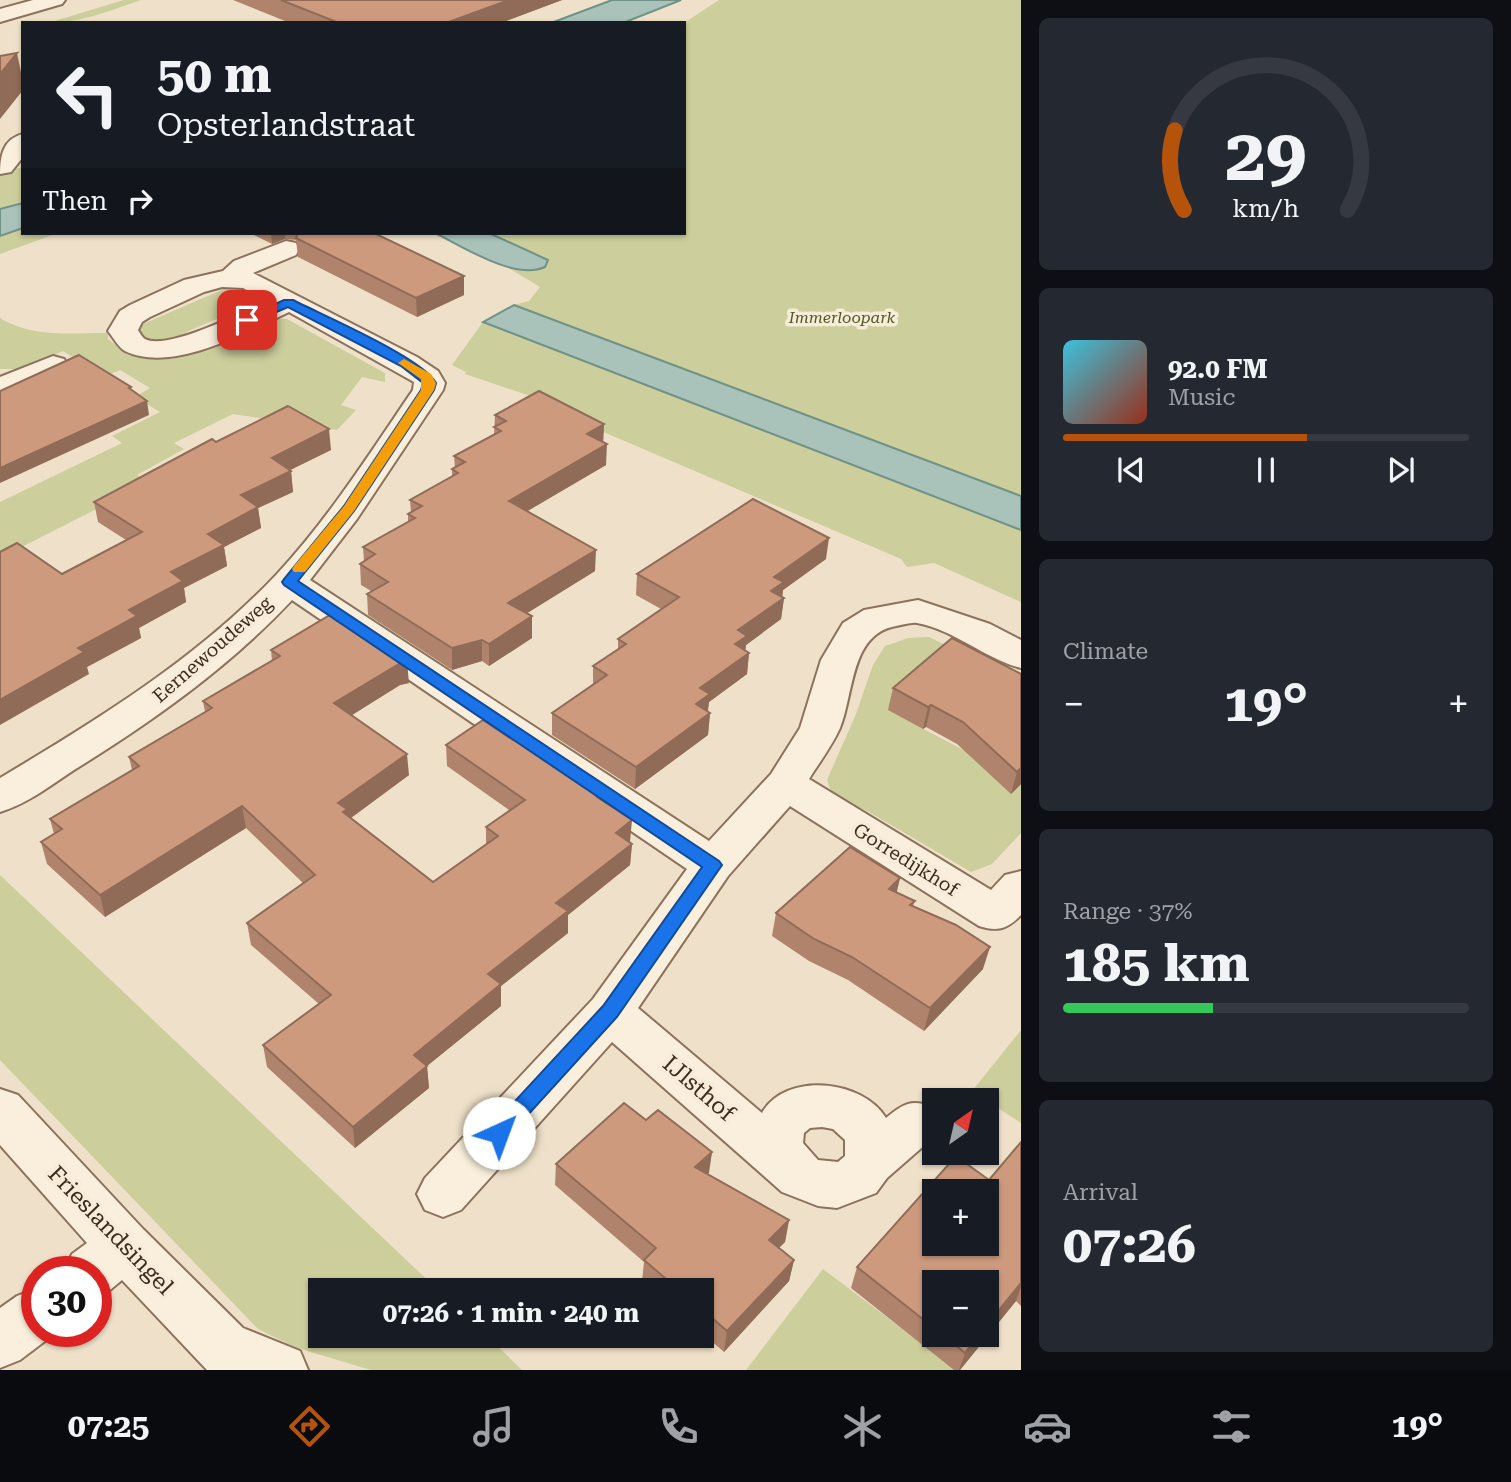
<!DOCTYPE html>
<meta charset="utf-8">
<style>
body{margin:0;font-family:"Roboto Serif",serif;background:#242831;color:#f1f3f6;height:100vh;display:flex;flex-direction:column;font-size:26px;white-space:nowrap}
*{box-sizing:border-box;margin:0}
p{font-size:23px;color:#9ea1a6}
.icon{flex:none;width:38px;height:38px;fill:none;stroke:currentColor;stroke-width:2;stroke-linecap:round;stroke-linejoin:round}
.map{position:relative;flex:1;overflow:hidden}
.side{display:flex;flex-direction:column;gap:18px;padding:18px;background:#0d0f14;width:490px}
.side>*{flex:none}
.guide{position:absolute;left:21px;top:21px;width:665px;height:214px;border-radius:0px;box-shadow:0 2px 5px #0004;background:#171b24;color:#f1f3f6;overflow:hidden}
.needle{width:46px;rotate:34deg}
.controls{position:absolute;left:922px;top:1088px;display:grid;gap:14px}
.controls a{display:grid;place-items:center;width:77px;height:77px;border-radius:0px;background:#171b24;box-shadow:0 2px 5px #0004;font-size:35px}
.speed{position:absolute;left:21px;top:1256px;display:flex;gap:14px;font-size:35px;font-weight:700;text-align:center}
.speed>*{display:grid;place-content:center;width:91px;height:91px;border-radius:50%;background:#171b24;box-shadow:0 2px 5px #0004;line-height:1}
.speed .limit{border:10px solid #d22;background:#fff;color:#111}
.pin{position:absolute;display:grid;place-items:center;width:60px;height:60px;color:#fff;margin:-30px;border-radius:14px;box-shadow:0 4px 10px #0006}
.me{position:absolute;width:77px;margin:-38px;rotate:43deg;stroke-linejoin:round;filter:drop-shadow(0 0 5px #0008)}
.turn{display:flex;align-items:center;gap:24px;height:147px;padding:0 21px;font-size:32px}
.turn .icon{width:91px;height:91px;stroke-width:2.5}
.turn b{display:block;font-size:49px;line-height:60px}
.then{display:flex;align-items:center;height:66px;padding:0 21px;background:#0003;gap:14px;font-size:26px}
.big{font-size:52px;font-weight:700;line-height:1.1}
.side .widget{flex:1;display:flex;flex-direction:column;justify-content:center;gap:10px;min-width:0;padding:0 24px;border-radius:10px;background:#242831}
.side .dial{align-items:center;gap:0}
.dial svg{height:182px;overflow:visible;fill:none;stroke:#363941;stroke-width:7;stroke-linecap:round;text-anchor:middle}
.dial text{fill:#f1f3f6;stroke:none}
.song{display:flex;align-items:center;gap:21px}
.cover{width:84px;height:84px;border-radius:10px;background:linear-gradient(135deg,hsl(190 70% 55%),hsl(10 70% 35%))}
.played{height:7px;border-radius:4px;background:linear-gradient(90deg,#b45309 60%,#363941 60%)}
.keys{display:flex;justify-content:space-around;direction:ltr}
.heat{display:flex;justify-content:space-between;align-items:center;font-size:38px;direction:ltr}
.charge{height:10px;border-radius:5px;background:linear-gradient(90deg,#34c759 37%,#363941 0)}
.trip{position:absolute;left:308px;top:1278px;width:406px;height:70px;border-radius:0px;background:#171b24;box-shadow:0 2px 5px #0004;font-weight:700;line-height:70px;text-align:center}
.menu{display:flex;height:112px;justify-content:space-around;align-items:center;background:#090b0e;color:#9ea1a6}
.menu .icon{width:49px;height:49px}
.menu .current{color:#b45309}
.menu b{font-size:32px;color:#f1f3f6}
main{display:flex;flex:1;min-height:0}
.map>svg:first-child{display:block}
</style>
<main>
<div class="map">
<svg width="1021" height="1370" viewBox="0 0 1021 1370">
<rect width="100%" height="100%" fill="#efe1c9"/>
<g fill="#ccce9c">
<path d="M 124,0 L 141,0 C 112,10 80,23 48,23 Z"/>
<path d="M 719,0 L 1021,0 L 1021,602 L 934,563 L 907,567 L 901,559 L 573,419 L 572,410 L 465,374 L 466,372 L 452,365 L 483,322 L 505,330 L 522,308 L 514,305 L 529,301 L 540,287 L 450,233 L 684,233 L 684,23 Z"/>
<path d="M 23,168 L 23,203 L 0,209 L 0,169 Z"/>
<path d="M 23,228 L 23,233 L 58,233 L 0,254 L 0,236 Z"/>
<path d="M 231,286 L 246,289 L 255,294 L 257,306 L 251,311 L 231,313 L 186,332 L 187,340 L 155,343 L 141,338 L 136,327 Z"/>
<path d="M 0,318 C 32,338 72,333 108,333 L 108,339 C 132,358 163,363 192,355 L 268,319 L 287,319 L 385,373 L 385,382 L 362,377 L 341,405 L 356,410 L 337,430 L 233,414 L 174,443 L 184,449 L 137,475 L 148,483 L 0,558 L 0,502 L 122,443 L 112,436 L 160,412 L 135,397 L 150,388 L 120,370 L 104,377 L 63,351 L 22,369 L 0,369 Z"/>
<path d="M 929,637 L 972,658 L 916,725 L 1021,780 L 1021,833 L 992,864 L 971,872 L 869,812 L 832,794 L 827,780 L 856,714 L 873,665 L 885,646 L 908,638 Z"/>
<path d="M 0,875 L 438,1290 L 320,1290 L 320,1335 L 486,1335 L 522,1370 L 371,1370 L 294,1347 L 258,1329 L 0,1060 Z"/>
<path d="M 1021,1030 L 1021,1123 L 972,1091 Z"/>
<path d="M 823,1269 L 957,1370 L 746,1370 Z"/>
</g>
<g fill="#a9c3ba" stroke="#709287" stroke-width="2">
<path d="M 612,0 L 681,0 L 623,23 L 551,23 Z"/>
<path d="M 23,203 L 23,228 L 0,236 L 0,209 Z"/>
<path d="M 435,233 L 489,233 L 548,260 L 545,267 C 515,281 462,246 435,233 Z"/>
<path d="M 514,305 L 1021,496 L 1021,530 L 483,322 Z"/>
</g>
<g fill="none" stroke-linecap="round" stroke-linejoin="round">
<g stroke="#8c725d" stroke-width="4">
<g id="minor">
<path d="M 23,134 L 23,157 L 11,172 L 0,174 C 0,156 3,139 23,134 Z"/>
<path d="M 286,241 L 296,243 L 299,249 L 296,255 L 253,273 L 417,357 L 438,371 L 445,383 L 443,390 L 357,519 L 310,580 L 709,841 L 771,774 L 800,728 L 821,660 L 843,623 L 864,610 L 918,600 L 990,624 L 1021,640 L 1021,668 C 985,659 955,630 917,623 C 911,622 903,625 896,626 C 850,634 854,694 840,728 C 832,746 819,763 809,779 L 991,890 L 1005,875 L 1021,871 L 1021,915 C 1007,929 998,932 979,926 L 790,806 L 728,876 L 638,1008 L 762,1113 C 786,1071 863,1080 886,1118 C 904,1103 911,1099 934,1107 L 934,1137 L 887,1178 L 876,1193 L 837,1208 L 818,1206 L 782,1192 L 612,1042 L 461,1210 L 443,1217 L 425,1210 L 417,1194 L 425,1178 L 593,999 L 687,869 L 292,600 C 228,668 153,721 74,770 C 51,785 27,804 0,812 L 0,778 C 99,719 198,658 277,574 C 329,518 370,453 413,390 L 414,382 L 289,312 C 247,332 172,374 125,351 C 119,348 113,337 108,331 L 120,311 L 130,305 L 184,280 L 223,271 L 234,261 ZM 222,287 L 243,288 L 267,301 C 245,311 167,351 145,339 C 143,338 139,332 138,330 L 142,322 L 150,317 L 204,292 ZM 822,1127 L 833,1129 L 845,1140 L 845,1156 L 838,1162 L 818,1160 L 803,1143 L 804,1133 L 810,1128 Z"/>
<path d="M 53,356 L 64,359 L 68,365 L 64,371 L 0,397 L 0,377 Z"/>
<path d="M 0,1089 L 18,1095 L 143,1229 L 243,1328 L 300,1351 L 308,1370 L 207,1370 L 122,1280 L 110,1290 L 96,1295 L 96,1272 L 64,1272 L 72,1254 L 87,1243 L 0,1145 Z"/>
<path d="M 37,1288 L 37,1332 L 57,1332 L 20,1360 L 0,1368 L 0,1308 L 17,1296 Z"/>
</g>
</g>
<g stroke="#8c725d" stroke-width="4">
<path id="tertiary" d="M 33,0 L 65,0 L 62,4 L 0,22 L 0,9 Z"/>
</g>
<use href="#minor" fill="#f9efdc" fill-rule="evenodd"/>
<use href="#tertiary" fill="#f9efdc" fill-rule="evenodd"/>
</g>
<g fill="#b0846c" fill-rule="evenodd">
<path d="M 233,0 L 562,0 L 501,23 L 290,23 Z"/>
<path d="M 250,233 L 374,233 L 464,276 L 464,295 L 417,317 L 298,257 L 296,240 L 285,239 L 272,244 Z"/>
<path d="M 495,415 L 604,424 L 603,443 L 606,465 L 527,511 L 595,571 L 527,613 L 532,616 L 532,638 L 489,666 L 482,661 L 452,670 L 368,615 L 367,594 L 371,591 L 361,585 L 360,564 L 364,561 L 363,547 L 408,522 L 408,514 L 411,513 L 410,500 L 452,476 L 452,469 L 455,468 L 454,456 L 494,435 Z"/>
<path d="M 216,442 L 331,450 L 290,470 L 291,471 L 293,492 L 258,508 L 261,528 L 224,547 L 227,566 L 184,588 L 186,602 L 139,628 L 141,638 L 87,667 L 89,674 L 62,574 L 126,540 L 98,522 L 94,502 Z"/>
<path d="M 826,559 L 783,590 L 782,597 L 784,598 L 781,619 L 746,645 L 745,650 L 749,653 L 747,674 L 709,702 L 708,711 L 710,713 L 708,735 L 635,789 L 552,735 L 552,713 L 593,685 L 593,666 L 618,650 L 618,639 L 661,609 L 636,595 L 637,574 Z"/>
<path d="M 271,650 L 409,683 L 400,685 L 352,715 L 409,775 L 351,818 L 433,882 L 486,844 L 486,827 L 509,810 L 447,766 L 446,745 L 602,800 L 632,844 L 630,865 L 568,915 L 568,933 L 501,986 L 501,1006 L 427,1066 L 429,1088 L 355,1148 L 267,1067 L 263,1045 L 319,1004 L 251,945 L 247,923 L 303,883 L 246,828 L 105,917 L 47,864 L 41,842 L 54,834 L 50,819 L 132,770 L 129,757 L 205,712 L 203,701 L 272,661 Z"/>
<path d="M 1021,674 L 1021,784 L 1011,794 L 957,744 L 926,727 L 923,729 L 888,710 L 893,688 Z"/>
<path d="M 900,878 L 896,892 L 915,901 L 913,906 L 983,969 L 924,1031 L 848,980 L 809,961 L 772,936 L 776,913 Z"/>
<path d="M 646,1120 L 712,1152 L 708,1174 L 789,1220 L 785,1242 L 779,1248 L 794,1260 L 789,1281 L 724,1352 L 702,1333 L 702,1290 L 652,1290 L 642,1281 L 644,1262 L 555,1185 L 556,1164 Z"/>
<path d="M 1021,1142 L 1021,1306 L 1016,1301 L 960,1370 L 954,1370 L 851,1288 L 857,1267 L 989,1180 ZM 934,1283 L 987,1335 L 934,1335 Z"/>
</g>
<g fill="#906c58">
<path d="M 509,0 L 562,0 L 501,23 L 446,23 Z"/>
<path d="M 17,53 L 23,82 L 23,90 L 0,119 L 0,74 Z"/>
<path d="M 271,233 L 285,233 L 285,239 L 272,244 Z"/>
<path d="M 464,276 L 464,295 L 417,317 L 416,298 Z"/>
<path d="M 147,401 L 149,415 L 0,483 L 0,468 Z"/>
<path d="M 604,424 L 603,444 L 587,434 Z"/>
<path d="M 329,429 L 331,450 L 274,478 L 272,458 Z"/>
<path d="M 607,444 L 606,465 L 509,522 L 509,501 Z"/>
<path d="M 291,471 L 293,492 L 258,508 L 261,528 L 224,547 L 227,566 L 184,588 L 186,602 L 139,628 L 141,638 L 87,667 L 89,674 L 0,725 L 0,700 L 78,648 L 129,610 L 208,534 L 241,495 Z"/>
<path d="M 829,538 L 826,559 L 783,590 L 782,599 L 784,598 L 781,619 L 746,645 L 745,656 L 749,653 L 747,674 L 709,702 L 707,715 L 710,713 L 708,735 L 635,789 L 636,767 L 696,704 L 700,688 L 774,577 Z"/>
<path d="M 596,550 L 595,571 L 508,625 L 508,603 Z"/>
<path d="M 532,616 L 532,638 L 489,666 L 489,644 Z"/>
<path d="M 482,640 L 482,661 L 452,670 L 452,648 Z"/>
<path d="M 407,661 L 409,683 L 400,685 L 336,725 L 334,703 L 399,664 Z"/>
<path d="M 931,705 L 926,727 L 923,729 L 928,707 Z"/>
<path d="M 407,754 L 409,775 L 348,820 L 338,803 Z"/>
<path d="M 1021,768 L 1021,784 L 1011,794 L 1017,772 Z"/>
<path d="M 242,806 L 246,828 L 105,917 L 100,895 Z"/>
<path d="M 632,820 L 630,842 L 616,833 Z"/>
<path d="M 632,844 L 630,865 L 568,915 L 568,933 L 501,986 L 501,1006 L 427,1066 L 429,1088 L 355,1148 L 353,1127 L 414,1055 L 556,903 Z"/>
<path d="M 900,878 L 895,900 L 889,889 Z"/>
<path d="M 990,947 L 983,969 L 924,1031 L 930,1008 Z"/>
<path d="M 712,1152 L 709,1173 L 693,1189 L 695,1167 Z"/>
<path d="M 789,1220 L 785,1242 L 765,1261 L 769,1240 Z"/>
<path d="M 794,1260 L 789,1281 L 724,1352 L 727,1331 Z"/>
<path d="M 1021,1283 L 1021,1287 L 1016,1301 L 960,1370 L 959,1370 L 965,1353 L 979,1335 L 987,1335 L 987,1325 Z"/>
</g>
<g fill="#cd9a7e" stroke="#906c58" stroke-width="2" fill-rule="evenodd">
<path d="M 281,0 L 509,0 L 446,23 L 339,23 Z"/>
<path d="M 17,53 L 0,74 L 0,56 Z"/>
<path d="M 298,233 L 374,233 L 464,276 L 416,298 L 296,238 Z"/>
<path d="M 79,355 L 131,387 L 129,388 L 147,401 L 0,468 L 0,391 Z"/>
<path d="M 539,391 L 604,424 L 587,434 L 607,444 L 509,501 L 596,550 L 508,603 L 532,616 L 489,644 L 482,640 L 452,648 L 367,594 L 388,582 L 360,564 L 375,554 L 363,547 L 415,518 L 408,514 L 422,506 L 410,500 L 458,473 L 452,469 L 465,462 L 454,456 L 501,431 L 494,427 L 506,421 L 495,415 Z"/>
<path d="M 288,406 L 329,429 L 272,458 L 291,471 L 241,495 L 258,507 L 208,534 L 224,545 L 171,572 L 183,581 L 129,610 L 137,616 L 78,648 L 84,652 L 0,700 L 0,552 L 17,543 L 62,574 L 142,532 L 94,502 L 212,439 L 216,442 Z"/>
<path d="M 753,499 L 829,538 L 774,577 L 784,582 L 771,591 L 784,598 L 738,630 L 747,636 L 735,644 L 749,653 L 700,688 L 710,694 L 696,704 L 710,713 L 636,767 L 552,713 L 607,675 L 593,666 L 626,644 L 618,639 L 679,597 L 637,574 Z"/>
<path d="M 335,612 L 407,661 L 399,664 L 334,703 L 407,754 L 338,803 L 347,809 L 343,812 L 433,882 L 498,836 L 486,827 L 525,800 L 446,745 L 483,720 L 513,740 L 519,736 L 603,792 L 597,797 L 632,820 L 616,833 L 632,844 L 556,903 L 568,911 L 488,974 L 501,984 L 414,1055 L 427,1066 L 353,1127 L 263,1045 L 331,995 L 247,923 L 315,875 L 242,806 L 100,895 L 41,842 L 62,829 L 50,819 L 139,766 L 129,757 L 212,708 L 203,701 L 280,656 L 271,650 Z"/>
<path d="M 952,638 L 1021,674 L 1021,768 L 1017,772 L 963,722 L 931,705 L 928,707 L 893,688 Z"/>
<path d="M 850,847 L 900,878 L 889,889 L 915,901 L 910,905 L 956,925 L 990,947 L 930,1008 L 852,957 L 814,939 L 776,913 Z"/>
<path d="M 624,1103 L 646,1120 L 658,1110 L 712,1152 L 695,1167 L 789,1220 L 769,1240 L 794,1260 L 727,1331 L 702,1309 L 702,1290 L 679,1290 L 644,1260 L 656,1248 L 556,1164 Z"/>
<path d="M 1021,1142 L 1021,1283 L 987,1325 L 987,1283 L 934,1283 L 934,1328 L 857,1267 L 956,1156 L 989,1180 ZM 934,1192 L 987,1192 L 987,1244 L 934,1244 Z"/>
<path d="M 943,1335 L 979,1335 L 965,1353 Z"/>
</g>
<path fill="#1a73e8" stroke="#114b97" stroke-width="2" d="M 284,300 L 293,300 C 322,315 423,358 436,383 L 434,390 L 354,511 L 298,581 L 719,861 L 722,865 L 617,1017 L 506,1139 L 499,1142 L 491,1139 L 488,1133 L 491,1127 L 603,1006 L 702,867 L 284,585 L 282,582 L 284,579 L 344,506 L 421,390 L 423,383 L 401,366 L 288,307 L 251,323 L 241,320 Z"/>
<path fill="#f59e0b" d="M 404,359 L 431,374 L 436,383 L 434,390 L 354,511 L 305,572 L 294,572 L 292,569 L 294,566 L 344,506 L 421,390 L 421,379 L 398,363 Z"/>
<g text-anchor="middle" stroke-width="7" stroke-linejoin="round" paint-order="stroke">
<g font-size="16" font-style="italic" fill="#505927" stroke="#f6ecd8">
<text x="842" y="323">Immerloopark</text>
</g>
<g font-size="19" fill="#3c2c20" stroke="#f6ecd8">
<text transform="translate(212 649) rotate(-41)" y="7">Eernewoudeweg</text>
<text transform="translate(906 859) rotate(32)" y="7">Gorredijkhof</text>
</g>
<g font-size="23" fill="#3c2c20" stroke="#f6ecd8">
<text transform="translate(699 1088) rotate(41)" y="8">IJlsthof</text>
<text transform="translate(111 1230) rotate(46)" y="8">Frieslandsingel</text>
</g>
</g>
</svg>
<div class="controls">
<a><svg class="needle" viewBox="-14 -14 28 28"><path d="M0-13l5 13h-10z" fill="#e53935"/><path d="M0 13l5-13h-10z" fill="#9ea1a6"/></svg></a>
<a>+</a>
<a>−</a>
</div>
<div class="speed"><div class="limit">30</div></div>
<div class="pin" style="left:247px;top:320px;background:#d93025"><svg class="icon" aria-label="arrive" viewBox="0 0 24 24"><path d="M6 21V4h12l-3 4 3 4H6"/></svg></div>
<svg class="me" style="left:499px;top:1133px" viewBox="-20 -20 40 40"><circle r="19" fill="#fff"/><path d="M0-13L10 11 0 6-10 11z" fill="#1a73e8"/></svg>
<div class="trip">07:26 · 1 min · 240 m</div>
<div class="guide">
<div class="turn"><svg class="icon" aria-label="left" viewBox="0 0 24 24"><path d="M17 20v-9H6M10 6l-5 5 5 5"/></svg><div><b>50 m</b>Opsterlandstraat</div></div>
<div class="then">Then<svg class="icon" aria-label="right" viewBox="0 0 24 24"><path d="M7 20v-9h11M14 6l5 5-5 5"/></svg></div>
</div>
</div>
<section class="side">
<div class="widget dial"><svg viewBox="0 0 100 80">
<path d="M14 69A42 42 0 1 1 86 69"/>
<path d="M14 69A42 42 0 0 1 10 34" stroke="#b45309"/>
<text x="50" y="56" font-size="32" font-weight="700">29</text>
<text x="50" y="72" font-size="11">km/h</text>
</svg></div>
<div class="widget">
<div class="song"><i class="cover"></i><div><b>92.0 FM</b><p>Music</p></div></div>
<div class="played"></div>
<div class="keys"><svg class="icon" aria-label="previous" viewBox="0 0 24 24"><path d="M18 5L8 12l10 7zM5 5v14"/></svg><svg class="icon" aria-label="pause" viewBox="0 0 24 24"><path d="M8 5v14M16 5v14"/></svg><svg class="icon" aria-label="next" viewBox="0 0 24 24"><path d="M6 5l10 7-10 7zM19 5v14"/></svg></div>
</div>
<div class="widget"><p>Climate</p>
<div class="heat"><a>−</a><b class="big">19°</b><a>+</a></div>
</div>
<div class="widget"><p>Range · 37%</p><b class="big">185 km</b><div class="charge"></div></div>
<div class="widget"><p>Arrival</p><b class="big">07:26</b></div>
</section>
</main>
<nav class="menu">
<b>07:25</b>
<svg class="icon current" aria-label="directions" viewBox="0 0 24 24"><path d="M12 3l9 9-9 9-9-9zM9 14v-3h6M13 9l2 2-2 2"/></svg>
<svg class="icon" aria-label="music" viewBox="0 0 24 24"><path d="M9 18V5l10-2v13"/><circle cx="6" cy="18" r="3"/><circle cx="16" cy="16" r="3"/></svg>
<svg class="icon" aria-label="phone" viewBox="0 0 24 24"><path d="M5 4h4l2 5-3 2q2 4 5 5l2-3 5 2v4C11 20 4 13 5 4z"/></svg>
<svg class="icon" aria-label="climate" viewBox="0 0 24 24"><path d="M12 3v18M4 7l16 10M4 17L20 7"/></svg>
<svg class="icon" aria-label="car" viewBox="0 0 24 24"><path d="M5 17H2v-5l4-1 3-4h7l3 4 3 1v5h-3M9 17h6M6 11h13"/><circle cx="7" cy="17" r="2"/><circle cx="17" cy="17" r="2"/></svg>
<svg class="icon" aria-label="filters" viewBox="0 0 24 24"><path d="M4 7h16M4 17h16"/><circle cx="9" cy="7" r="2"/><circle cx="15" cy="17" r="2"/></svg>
<b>19°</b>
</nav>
